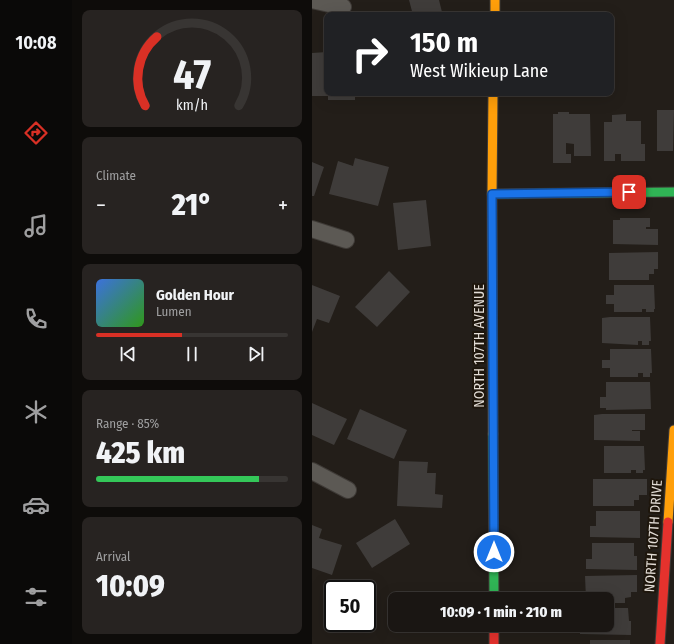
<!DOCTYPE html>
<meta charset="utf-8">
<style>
body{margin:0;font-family:"Fira Sans Condensed",sans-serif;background:#272321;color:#f1f3f6;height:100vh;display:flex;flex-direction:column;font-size:15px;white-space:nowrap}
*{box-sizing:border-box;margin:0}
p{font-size:13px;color:#9f9fa0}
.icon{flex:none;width:22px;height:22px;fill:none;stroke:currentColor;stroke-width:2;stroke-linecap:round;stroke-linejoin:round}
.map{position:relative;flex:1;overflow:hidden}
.details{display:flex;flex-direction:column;gap:10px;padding:10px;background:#0e0c0a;width:240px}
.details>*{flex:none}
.top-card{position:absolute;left:12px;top:12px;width:290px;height:84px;border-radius:8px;box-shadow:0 4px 16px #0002,0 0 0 1px #383533;background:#202124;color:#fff;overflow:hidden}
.speed{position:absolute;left:12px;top:580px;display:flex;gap:8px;font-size:20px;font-weight:700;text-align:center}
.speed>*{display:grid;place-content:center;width:52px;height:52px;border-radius:50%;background:#1a1613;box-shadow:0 4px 16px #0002,0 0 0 1px #383533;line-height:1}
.speed .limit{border:2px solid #111;border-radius:6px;background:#fff;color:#111}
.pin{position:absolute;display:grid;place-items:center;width:34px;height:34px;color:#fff;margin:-17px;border-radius:8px;box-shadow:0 2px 6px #0006}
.me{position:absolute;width:44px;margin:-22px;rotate:0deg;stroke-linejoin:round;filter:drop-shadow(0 0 3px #0008)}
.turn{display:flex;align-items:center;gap:14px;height:84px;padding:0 20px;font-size:18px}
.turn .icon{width:52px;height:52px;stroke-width:2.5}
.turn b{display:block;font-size:28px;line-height:34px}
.big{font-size:30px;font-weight:800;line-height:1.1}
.details .tile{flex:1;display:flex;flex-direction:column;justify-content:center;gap:6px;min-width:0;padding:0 14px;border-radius:8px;background:#272321}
.details .dial{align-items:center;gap:0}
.dial svg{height:104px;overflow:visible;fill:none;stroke:#383533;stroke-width:7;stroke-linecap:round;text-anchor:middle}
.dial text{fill:#f1f3f6;stroke:none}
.song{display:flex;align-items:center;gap:12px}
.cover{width:48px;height:48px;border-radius:6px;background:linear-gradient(135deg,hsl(220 70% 55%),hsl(110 70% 35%))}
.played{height:4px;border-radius:2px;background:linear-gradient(90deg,#d93025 45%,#383533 45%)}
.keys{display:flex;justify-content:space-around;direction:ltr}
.heat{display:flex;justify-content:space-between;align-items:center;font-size:22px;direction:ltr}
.charge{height:6px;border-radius:3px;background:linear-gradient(90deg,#34c759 85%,#383533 0)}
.trip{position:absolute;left:76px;top:592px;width:226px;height:40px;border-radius:8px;background:#1a1613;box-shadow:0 4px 16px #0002,0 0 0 1px #383533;font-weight:800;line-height:40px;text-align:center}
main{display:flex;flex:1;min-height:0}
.tabs{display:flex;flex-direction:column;width:72px;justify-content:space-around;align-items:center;background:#0a0908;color:#9f9fa0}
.tabs .icon{width:28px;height:28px}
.tabs .active{color:#d93025}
.tabs b{font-size:18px;color:#f1f3f6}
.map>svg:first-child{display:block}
</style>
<main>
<nav class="tabs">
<b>10:08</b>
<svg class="icon active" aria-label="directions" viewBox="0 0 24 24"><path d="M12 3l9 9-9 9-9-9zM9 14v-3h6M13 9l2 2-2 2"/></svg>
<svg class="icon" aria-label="music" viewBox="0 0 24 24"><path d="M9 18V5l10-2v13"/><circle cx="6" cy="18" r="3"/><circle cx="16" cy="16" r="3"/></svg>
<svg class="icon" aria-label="phone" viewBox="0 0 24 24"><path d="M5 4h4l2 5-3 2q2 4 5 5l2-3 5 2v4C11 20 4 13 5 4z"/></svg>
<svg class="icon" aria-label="climate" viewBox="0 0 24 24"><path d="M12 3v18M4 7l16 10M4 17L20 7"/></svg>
<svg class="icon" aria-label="car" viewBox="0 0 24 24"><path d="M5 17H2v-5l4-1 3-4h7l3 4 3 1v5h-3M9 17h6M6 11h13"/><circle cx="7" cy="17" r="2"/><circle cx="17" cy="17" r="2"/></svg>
<svg class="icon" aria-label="filters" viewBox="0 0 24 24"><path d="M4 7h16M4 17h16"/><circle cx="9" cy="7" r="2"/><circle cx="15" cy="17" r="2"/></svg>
</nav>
<section class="details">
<div class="tile dial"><svg viewBox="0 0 100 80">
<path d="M14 69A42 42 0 1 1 86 69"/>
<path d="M14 69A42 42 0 0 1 23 16" stroke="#d93025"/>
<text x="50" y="56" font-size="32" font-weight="700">47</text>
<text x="50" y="72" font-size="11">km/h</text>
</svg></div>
<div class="tile"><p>Climate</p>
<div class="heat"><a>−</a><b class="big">21°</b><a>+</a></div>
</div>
<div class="tile">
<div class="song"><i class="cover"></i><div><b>Golden Hour</b><p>Lumen</p></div></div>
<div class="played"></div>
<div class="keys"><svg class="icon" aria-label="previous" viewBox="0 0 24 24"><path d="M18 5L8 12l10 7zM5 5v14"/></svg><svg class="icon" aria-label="pause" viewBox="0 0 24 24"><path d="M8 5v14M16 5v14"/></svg><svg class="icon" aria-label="next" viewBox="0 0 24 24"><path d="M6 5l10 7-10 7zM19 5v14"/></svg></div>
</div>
<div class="tile"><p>Range · 85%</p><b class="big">425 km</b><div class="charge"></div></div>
<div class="tile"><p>Arrival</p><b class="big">10:09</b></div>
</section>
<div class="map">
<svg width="362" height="644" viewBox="0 0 362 644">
<rect width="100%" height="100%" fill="#231e19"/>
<g fill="#3f3c3a">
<path d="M 97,0 L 127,0 L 130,12 L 118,15 L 101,15 Z"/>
<path d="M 15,52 L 15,93 L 43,93 L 43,100 L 16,100 L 16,96 L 0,96 L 0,53 Z"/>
<path d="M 345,110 L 362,110 L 361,151 L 345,151 Z"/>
<path d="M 246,112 L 257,112 L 257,114 L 278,114 L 279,156 L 262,156 L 262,144 L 254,143 L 254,154 L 259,154 L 259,163 L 241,163 L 241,114 L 246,114 Z"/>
<path d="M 314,114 L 314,121 L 329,121 L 329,144 L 333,144 L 333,161 L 309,161 L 309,154 L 303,154 L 303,161 L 292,161 L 292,122 L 300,122 L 300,115 Z"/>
<path d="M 43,158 L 77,167 L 66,206 L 17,194 L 26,161 L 41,166 Z"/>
<path d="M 0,162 L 12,167 L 2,196 L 0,196 Z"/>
<path d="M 114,200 L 119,246 L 86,250 L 81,203 Z"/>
<path d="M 308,218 L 338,218 L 338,227 L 334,227 L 334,229 L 346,229 L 346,245 L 301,244 L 301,220 L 308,220 Z"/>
<path d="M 346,252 L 346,269 L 342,269 L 342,274 L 337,274 L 337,280 L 297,280 L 297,253 Z"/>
<path d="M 77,271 L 98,292 L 65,327 L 43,307 Z"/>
<path d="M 0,285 L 28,296 L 17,323 L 5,319 L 0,332 Z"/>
<path d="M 302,285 L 342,285 L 343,309 L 342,309 L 342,312 L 334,312 L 334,309 L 330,309 L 330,312 L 302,312 L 302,304 L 294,304 L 294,295 L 302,295 Z"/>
<path d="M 298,317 L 338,317 L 339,341 L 337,341 L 337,345 L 330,345 L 330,341 L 326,341 L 326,345 L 290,343 L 290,318 Z"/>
<path d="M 298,349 L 339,349 L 340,373 L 338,373 L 338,377 L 331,377 L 331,373 L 326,373 L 326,377 L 298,377 L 298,368 L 290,368 L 290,360 L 298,360 Z"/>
<path d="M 294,382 L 338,382 L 339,409 L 294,410 L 294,408 L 288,408 L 288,397 L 294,397 Z"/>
<path d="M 0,403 L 35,419 L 22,445 L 0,435 Z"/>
<path d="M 48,409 L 95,430 L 82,459 L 35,439 Z"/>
<path d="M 290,414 L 333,414 L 333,430 L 320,430 L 320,431 L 328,431 L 328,441 L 282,440 L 282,415 Z"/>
<path d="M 292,446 L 332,446 L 333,470 L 331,470 L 331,473 L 324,473 L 324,470 L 319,470 L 319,473 L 292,473 Z"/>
<path d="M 87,461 L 116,462 L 115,473 L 124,473 L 123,494 L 131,495 L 130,508 L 85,506 Z"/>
<path d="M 281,479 L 335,479 L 335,495 L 327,495 L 327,500 L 322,500 L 322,506 L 281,506 Z"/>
<path d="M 284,511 L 328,511 L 328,538 L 278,537 L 278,526 L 284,526 Z"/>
<path d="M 83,519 L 98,544 L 60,568 L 44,543 Z"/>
<path d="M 0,525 L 10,529 L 7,538 L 30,545 L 20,575 L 0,568 Z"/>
<path d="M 280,543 L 322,543 L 322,556 L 325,556 L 325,570 L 274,569 L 274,559 L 280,559 Z"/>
<path d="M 325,575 L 325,592 L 319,592 L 319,597 L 313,598 L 313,603 L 295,603 L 295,599 L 274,599 L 273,576 Z"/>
<path d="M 295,608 L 316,608 L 317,621 L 319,621 L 319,635 L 268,634 L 268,625 L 295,625 Z"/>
<rect x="278" y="640" width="40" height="4"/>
</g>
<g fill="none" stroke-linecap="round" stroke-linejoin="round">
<g stroke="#3f3b37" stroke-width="18">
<g id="street">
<path d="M 0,0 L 31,7"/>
<path d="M 0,229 L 34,240"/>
<path d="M 0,471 L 36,490"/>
</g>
</g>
<g stroke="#3f3b37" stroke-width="11">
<g id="fast">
<path d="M 180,194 L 362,192"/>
<path d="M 181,434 L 182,599"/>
</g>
</g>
<g stroke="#3f3b37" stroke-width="11">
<g id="slow">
<path d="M 183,0 L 183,15"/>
<path d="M 181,93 L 180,194 L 181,434"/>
<path d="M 356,522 L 362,430"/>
</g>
</g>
<g stroke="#3f3b37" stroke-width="11">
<g id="jam">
<path d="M 182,625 L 182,644"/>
<path d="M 348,644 L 356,522"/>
</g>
</g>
<use href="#street" stroke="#5c5954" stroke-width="16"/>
<use href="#fast" stroke="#30b455" stroke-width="9"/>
<use href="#slow" stroke="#ff9f0a" stroke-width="9"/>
<use href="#jam" stroke="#e5322d" stroke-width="9"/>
</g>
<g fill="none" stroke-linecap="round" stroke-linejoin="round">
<g stroke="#114b97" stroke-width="10">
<path id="route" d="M 182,552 L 180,194 L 317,192"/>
</g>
<use href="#route" stroke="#1a73e8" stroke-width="7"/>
</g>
<g text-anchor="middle" stroke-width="4" stroke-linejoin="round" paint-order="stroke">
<g font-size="14" fill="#e3ddd6" stroke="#1e160c">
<text transform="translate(167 346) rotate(-90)" y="5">NORTH 107TH AVENUE</text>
<text transform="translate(341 536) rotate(-86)" y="5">NORTH 107TH DRIVE</text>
</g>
</g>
</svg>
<div class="speed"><div class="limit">50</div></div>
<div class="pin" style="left:317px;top:192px;background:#d93025"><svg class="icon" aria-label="arrive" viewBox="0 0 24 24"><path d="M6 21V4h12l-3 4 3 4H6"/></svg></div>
<svg class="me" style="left:182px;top:552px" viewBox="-20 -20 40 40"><circle r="17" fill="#1a73e8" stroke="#fff" stroke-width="3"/><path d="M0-11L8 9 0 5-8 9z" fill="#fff"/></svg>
<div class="trip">10:09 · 1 min · 210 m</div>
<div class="top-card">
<div class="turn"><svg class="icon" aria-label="right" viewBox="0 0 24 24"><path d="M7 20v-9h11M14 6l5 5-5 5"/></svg><div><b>150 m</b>West Wikieup Lane</div></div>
</div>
</div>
</main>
